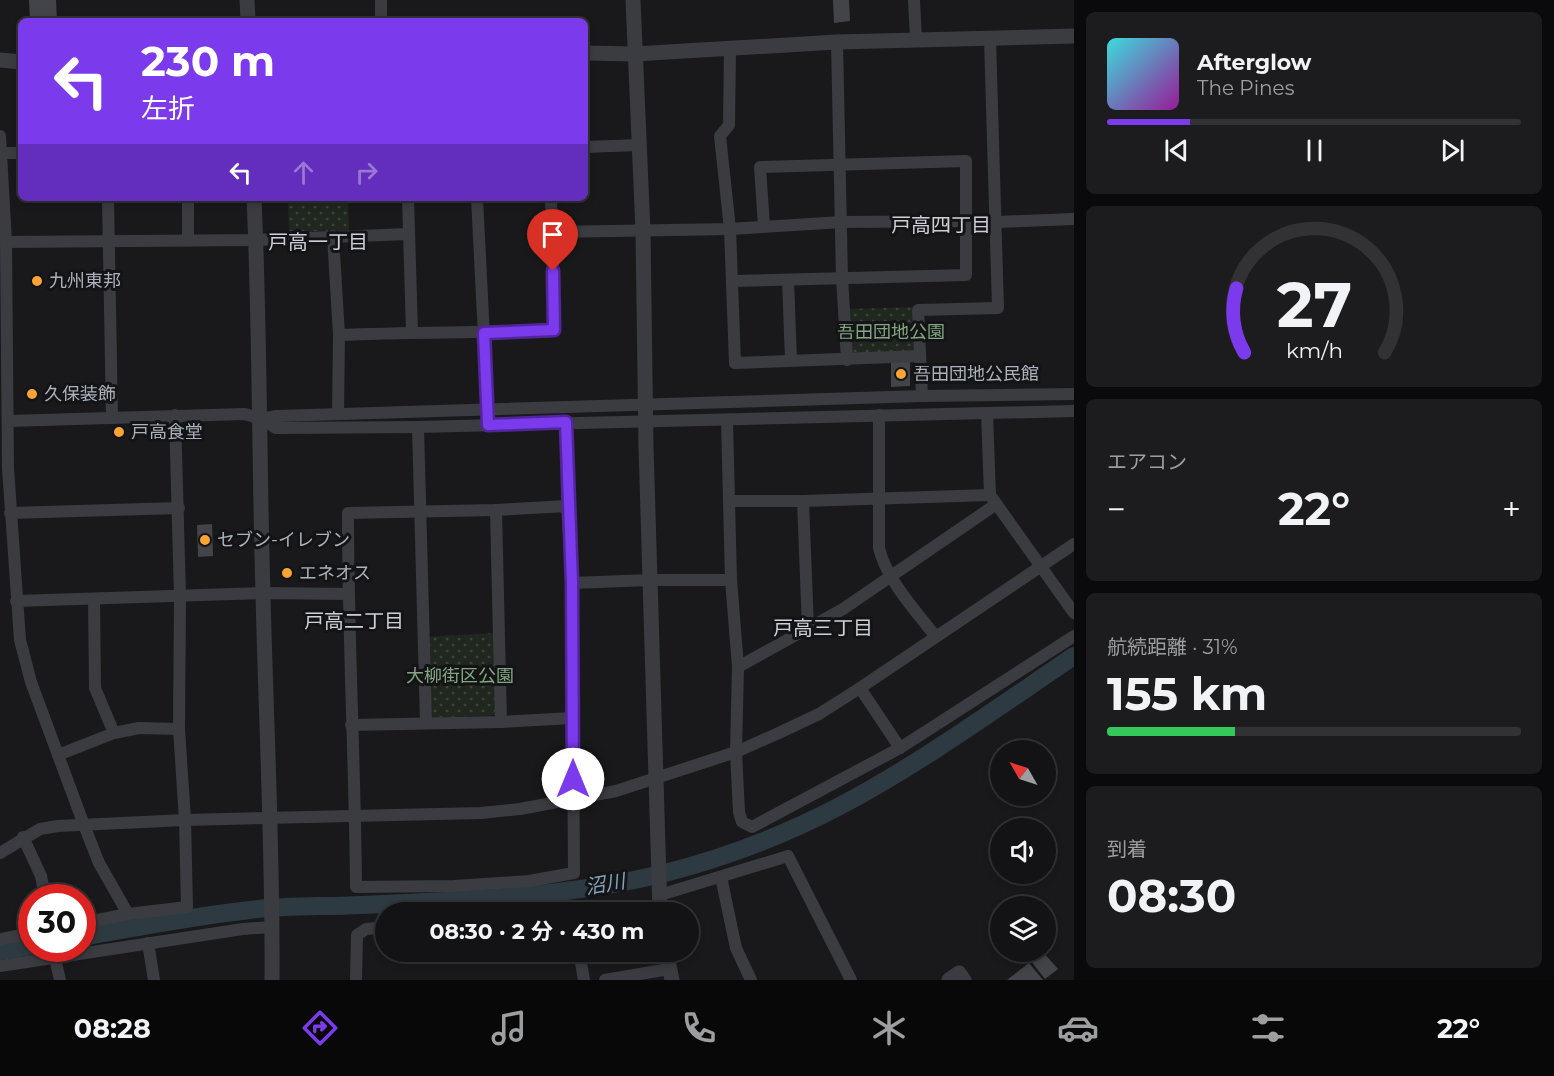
<!DOCTYPE html>
<html lang="ja">
<meta charset="utf-8">
<style>
body{margin:0;font-family:Montserrat,"Noto Sans JP",sans-serif;background:#1c1c1e;color:#f1f3f6;height:100vh;display:flex;flex-direction:column;font-size:22px;white-space:nowrap}
*{box-sizing:border-box;margin:0}
p{font-size:20px;color:#9d9ea0}
.icon{flex:none;width:33px;height:33px;fill:none;stroke:currentColor;stroke-width:2;stroke-linecap:round;stroke-linejoin:round}
.map{position:relative;flex:1;overflow:hidden}
.panel{display:flex;flex-direction:column;gap:12px;padding:12px;background:#0a0a0c;width:480px}
.panel>*{flex:none}
.hud{position:absolute;left:18px;top:18px;width:570px;height:183px;border-radius:9px;box-shadow:0 3px 9px #0003,0 0 0 2px #323234;background:#7c3aed;color:#fff;overflow:hidden}
.needle{width:39px;rotate:309deg}
.controls{position:absolute;left:990px;top:740px;display:grid;gap:12px}
.controls a{display:grid;place-items:center;width:66px;height:66px;border-radius:50%;background:#131315;box-shadow:0 3px 9px #0003,0 0 0 2px #323234;font-size:30px}
.speed{position:absolute;left:18px;top:884px;display:flex;gap:12px;font-size:30px;font-weight:700;text-align:center}
.speed>*{display:grid;place-content:center;width:78px;height:78px;border-radius:50%;background:#131315;box-shadow:0 3px 9px #0003,0 0 0 2px #323234;line-height:1}
.speed .limit{border:9px solid #d22;background:#fff;color:#111}
.pin{position:absolute;display:grid;place-items:center;width:51px;height:51px;color:#fff;margin:-62px -26px;border-radius:50% 50% 50% 0;rotate:-45deg;box-shadow:0 0 6px #0007}
.pin .icon{rotate:45deg}
.me{position:absolute;width:66px;margin:-33px;rotate:0deg;stroke-linejoin:round;filter:drop-shadow(0 0 4px #0008)}
.turn{display:flex;align-items:center;gap:21px;height:126px;padding:0 24px;font-size:27px}
.turn .icon{width:78px;height:78px;stroke-width:2.5}
.turn b{display:block;font-size:42px;line-height:51px}
.lanes{display:flex;align-items:center;height:57px;padding:0 24px;background:#0003;justify-content:center;gap:30px;direction:ltr}
.lanes .off{opacity:.35}
.big{font-size:45px;font-weight:700;line-height:1.1}
.panel .tile{flex:1;display:flex;flex-direction:column;justify-content:center;gap:9px;min-width:0;padding:0 21px;border-radius:9px;background:#1c1c1e}
.panel .dial{align-items:center;gap:0}
.dial svg{height:156px;overflow:visible;fill:none;stroke:#323234;stroke-width:7;stroke-linecap:round;text-anchor:middle}
.dial text{fill:#f1f3f6;stroke:none}
.song{display:flex;align-items:center;gap:18px}
.cover{width:72px;height:72px;border-radius:9px;background:linear-gradient(135deg,hsl(180 70% 55%),hsl(300 70% 35%))}
.played{height:6px;border-radius:3px;background:linear-gradient(90deg,#7c3aed 20%,#323234 20%)}
.keys{display:flex;justify-content:space-around;direction:ltr}
.heat{display:flex;justify-content:space-between;align-items:center;font-size:33px;direction:ltr}
.charge{height:9px;border-radius:4px;background:linear-gradient(90deg,#34c759 31%,#323234 0)}
.trip{position:absolute;left:375px;top:902px;width:324px;height:60px;border-radius:30px;background:#131315;box-shadow:0 3px 9px #0003,0 0 0 2px #323234;font-weight:700;line-height:60px;text-align:center}
.menu{display:flex;height:96px;justify-content:space-around;align-items:center;background:#080808;color:#9d9ea0}
.menu .icon{width:42px;height:42px}
.menu .active{color:#7c3aed}
.menu b{font-size:27px;color:#f1f3f6}
main{display:flex;flex:1;min-height:0}
.map>svg:first-child{display:block}
</style>
<main>
<div class="map">
<svg width="1074" height="980" viewBox="0 0 1074 980">
<defs>
<pattern id="park-dots" width="8" height="8" patternUnits="userSpaceOnUse" patternTransform="scale(1.5)"><rect width="8" height="8" fill="#1f271f"/><path d="M2 2h.1M6 6h.1" fill="none" stroke="#3d443e" stroke-width="1.8" stroke-linecap="round"/></pattern>
</defs>
<rect width="100%" height="100%" fill="#19191c"/>
<g fill="url(#park-dots)">
<path d="M 288,198 L 348,198 L 349,230 L 289,232 Z"/>
<path d="M 916,307 L 917,356 L 850,356 L 848,309 Z"/>
<path d="M 495,633 L 496,715 L 426,718 L 424,637 Z"/>
</g>
<g fill="none" stroke-linecap="round" stroke-linejoin="round">
<g stroke="#2e3a41" stroke-width="18">
<path d="M 82,937 C 138,927 194,916 250,910 C 286,905 324,907 361,905 C 460,901 569,897 665,873 C 724,858 784,835 838,807 C 920,764 997,708 1074,656"/>
<path d="M 0,951 L 32,946"/>
</g>
</g>
<g fill="#434449">
<path d="M 29,0 L 56,0 L 57,21 L 30,21 Z"/>
<path d="M 833,0 L 849,0 L 850,21 L 834,23 Z"/>
<path d="M 910,359 L 910,386 L 891,387 L 891,361 Z"/>
<path d="M 212,524 L 213,556 L 198,557 L 197,525 Z"/>
<path d="M 1026,951 L 1042,951 L 1058,969 L 1045,979 L 1024,952 Z"/>
<path d="M 1029,963 L 1043,980 L 1007,980 Z"/>
</g>
<g fill="none" stroke-linecap="round" stroke-linejoin="round">
<g stroke="#3a3c41" stroke-width="12">
<path d="M 381,0 L 381,21"/>
<path d="M 914,0 L 916,40"/>
<path d="M 837,42 L 842,278 L 847,360"/>
<path d="M 730,48 L 729,125 L 720,136 L 730,229 L 735,363 L 919,356"/>
<path d="M 0,136 L 6,242 L 8,468 L 20,640 L 31,682 L 84,825 L 99,863 L 128,914"/>
<path d="M 585,147 L 639,145"/>
<path d="M 1,153 L 21,153"/>
<path d="M 108,198 L 112,417"/>
<path d="M 408,198 L 412,332"/>
<path d="M 477,198 L 488,416"/>
<path d="M 995,222 L 1074,219"/>
<path d="M 552,232 L 730,229 L 842,222 L 967,221"/>
<path d="M 333,236 L 339,335 L 338,414"/>
<path d="M 188,239 L 188,198"/>
<path d="M 6,242 L 256,240 L 408,234"/>
<path d="M 788,280 L 791,360"/>
<path d="M 733,281 L 966,275 L 966,161 L 760,167 L 764,226"/>
<path d="M 339,335 C 411,332 482,333 554,330 L 551,198"/>
<path d="M 922,396 L 918,310 L 998,308 L 990,39"/>
<path d="M 987,413 L 990,495 L 1074,613"/>
<path d="M 879,415 L 879,548 C 886,579 916,611 935,636"/>
<path d="M 261,419 L 277,416 L 922,396 L 1074,394"/>
<path d="M 727,420 L 731,580 L 738,667 L 736,752 L 739,812 L 742,822 L 752,827 L 900,748 L 1074,636"/>
<path d="M 8,421 L 245,414 L 261,419 L 276,428 L 418,427 L 1074,411"/>
<path d="M 566,422 L 567,506 L 572,583 L 574,873 L 529,881 L 454,886 L 356,887 C 355,762 348,638 348,513 L 496,510 L 567,506"/>
<path d="M 418,427 L 426,723"/>
<path d="M 730,501 L 803,501 L 990,495"/>
<path d="M 803,501 L 808,628"/>
<path d="M 496,510 L 501,722"/>
<path d="M 10,513 L 179,508"/>
<path d="M 572,583 L 650,580 L 731,580"/>
<path d="M 94,599 L 95,688 L 114,733"/>
<path d="M 16,601 L 263,593 L 348,594"/>
<path d="M 738,667 L 843,609 L 995,505"/>
<path d="M 860,688 L 900,748"/>
<path d="M 351,725 L 501,722 L 573,718"/>
<path d="M 58,755 L 114,733 L 139,728 L 179,729"/>
<path d="M 23,837 L 41,876 L 44,891"/>
<path d="M 0,853 L 40,829 L 58,826 L 185,820 L 481,813 L 520,809 L 616,791 L 736,752 L 781,732 L 819,714 L 860,688 L 1074,544"/>
<path d="M 721,877 L 736,948 L 751,980"/>
<path d="M 660,895 L 788,856 L 851,980"/>
<path d="M 82,923 L 128,914 L 187,907 L 185,820 L 179,729 L 180,596 L 175,415"/>
<path d="M 0,939 L 32,933"/>
<path d="M 148,943 L 154,980"/>
<path d="M 579,951 L 584,980"/>
<path d="M 55,958 L 60,980"/>
<path d="M 0,966 L 243,929 L 272,927"/>
<path d="M 356,980 L 357,935 L 366,929 L 386,927"/>
<path d="M 605,980 L 669,969"/>
</g>
<g stroke="#3a3c41" stroke-width="15">
<path d="M 247,0 L 248,21"/>
<path d="M 633,0 L 643,231 L 646,447 L 660,912"/>
<path d="M 585,53 L 634,54 L 837,42 L 1074,36"/>
<path d="M 0,60 L 21,62"/>
<path d="M 254,198 C 260,330 259,462 263,594 C 266,722 273,851 272,980"/>
<path d="M 666,951 L 672,980"/>
<path d="M 949,980 L 959,973 L 964,980"/>
</g>
</g>
<g fill="none" stroke-linecap="round" stroke-linejoin="round">
<g stroke="#51269a" stroke-width="15">
<path id="route" d="M 553,271 L 554,330 L 484,333 L 488,425 L 566,422 L 572,583 L 573,779"/>
</g>
<use href="#route" stroke="#7c3aed" stroke-width="10"/>
</g>
<g fill="#faa533" stroke="#141417" stroke-width="2">
<circle cx="37" cy="281" r="6"/>
<circle cx="901" cy="374" r="6"/>
<circle cx="32" cy="394" r="6"/>
<circle cx="119" cy="432" r="6"/>
<circle cx="205" cy="540" r="6"/>
<circle cx="287" cy="573" r="6"/>
</g>
<g text-anchor="middle" stroke-width="6" stroke-linejoin="round" paint-order="stroke">
<g font-size="18" fill="#abb2bc" stroke="#141417" text-anchor="start">
<text x="49" y="287">九州東邦</text>
<text x="913" y="380">吾田団地公民館</text>
<text x="44" y="400">久保装飾</text>
<text x="131" y="438">戸高食堂</text>
<text x="217" y="546">セブン-イレブン</text>
<text x="299" y="579">エネオス</text>
</g>
<g font-size="18" fill="#83a781" stroke="#141417">
<text x="891" y="338">吾田団地公園</text>
<text x="460" y="682">大柳街区公園</text>
</g>
<g font-size="20" fill="#ccd0d7" stroke="#141417">
<text x="941" y="232">戸高四丁目</text>
<text x="318" y="249">戸高一丁目</text>
<text x="354" y="628">戸高二丁目</text>
<text x="823" y="635">戸高三丁目</text>
</g>
<g font-size="20" font-style="italic" fill="#81a3b8" stroke="#141417">
<text transform="translate(605 884) rotate(-10)" y="7">沼川</text>
</g>
</g>
</svg>
<div class="controls">
<a><svg class="needle" viewBox="-14 -14 28 28"><path d="M0-13l5 13h-10z" fill="#e53935"/><path d="M0 13l5-13h-10z" fill="#9d9ea0"/></svg></a>
<a><svg class="icon" aria-label="sound" viewBox="0 0 24 24"><path d="M4 9h4l5-4v14l-5-4H4zM17 9q2 3 0 6"/></svg></a>
<a><svg class="icon" aria-label="layers" viewBox="0 0 24 24"><path d="M12 4l9 5-9 5-9-5zM3 14l9 5 9-5"/></svg></a>
</div>
<div class="speed"><div class="limit">30</div></div>
<div class="pin" style="left:553px;top:271px;background:#d93025"><svg class="icon" aria-label="arrive" viewBox="0 0 24 24"><path d="M6 21V4h12l-3 4 3 4H6"/></svg></div>
<svg class="me" style="left:573px;top:779px" viewBox="-20 -20 40 40"><circle r="19" fill="#fff"/><path d="M0-13L10 11 0 6-10 11z" fill="#7c3aed"/></svg>
<div class="trip">08:30 · 2 分 · 430 m</div>
<div class="hud">
<div class="turn"><svg class="icon" aria-label="left" viewBox="0 0 24 24"><path d="M17 20v-9H6M10 6l-5 5 5 5"/></svg><div><b>230 m</b>左折</div></div>
<div class="lanes"><svg class="icon" aria-label="left" viewBox="0 0 24 24"><path d="M17 20v-9H6M10 6l-5 5 5 5"/></svg><svg class="icon off" aria-label="ahead" viewBox="0 0 24 24"><path d="M12 20V5M6 11l6-6 6 6"/></svg><svg class="icon off" aria-label="right" viewBox="0 0 24 24"><path d="M7 20v-9h11M14 6l5 5-5 5"/></svg></div>
</div>
</div>
<section class="panel">
<div class="tile">
<div class="song"><i class="cover"></i><div><b>Afterglow</b><p>The Pines</p></div></div>
<div class="played"></div>
<div class="keys"><svg class="icon" aria-label="previous" viewBox="0 0 24 24"><path d="M18 5L8 12l10 7zM5 5v14"/></svg><svg class="icon" aria-label="pause" viewBox="0 0 24 24"><path d="M8 5v14M16 5v14"/></svg><svg class="icon" aria-label="next" viewBox="0 0 24 24"><path d="M6 5l10 7-10 7zM19 5v14"/></svg></div>
</div>
<div class="tile dial"><svg viewBox="0 0 100 80">
<path d="M14 69A42 42 0 1 1 86 69"/>
<path d="M14 69A42 42 0 0 1 10 36" stroke="#7c3aed"/>
<text x="50" y="56" font-size="32" font-weight="700">27</text>
<text x="50" y="72" font-size="11">km/h</text>
</svg></div>
<div class="tile"><p>エアコン</p>
<div class="heat"><a>−</a><b class="big">22°</b><a>+</a></div>
</div>
<div class="tile"><p>航続距離 · 31%</p><b class="big">155 km</b><div class="charge"></div></div>
<div class="tile"><p>到着</p><b class="big">08:30</b></div>
</section>
</main>
<nav class="menu">
<b>08:28</b>
<svg class="icon active" aria-label="directions" viewBox="0 0 24 24"><path d="M12 3l9 9-9 9-9-9zM9 14v-3h6M13 9l2 2-2 2"/></svg>
<svg class="icon" aria-label="music" viewBox="0 0 24 24"><path d="M9 18V5l10-2v13"/><circle cx="6" cy="18" r="3"/><circle cx="16" cy="16" r="3"/></svg>
<svg class="icon" aria-label="phone" viewBox="0 0 24 24"><path d="M5 4h4l2 5-3 2q2 4 5 5l2-3 5 2v4C11 20 4 13 5 4z"/></svg>
<svg class="icon" aria-label="climate" viewBox="0 0 24 24"><path d="M12 3v18M4 7l16 10M4 17L20 7"/></svg>
<svg class="icon" aria-label="car" viewBox="0 0 24 24"><path d="M5 17H2v-5l4-1 3-4h7l3 4 3 1v5h-3M9 17h6M6 11h13"/><circle cx="7" cy="17" r="2"/><circle cx="17" cy="17" r="2"/></svg>
<svg class="icon" aria-label="filters" viewBox="0 0 24 24"><path d="M4 7h16M4 17h16"/><circle cx="9" cy="7" r="2"/><circle cx="15" cy="17" r="2"/></svg>
<b>22°</b>
</nav>
